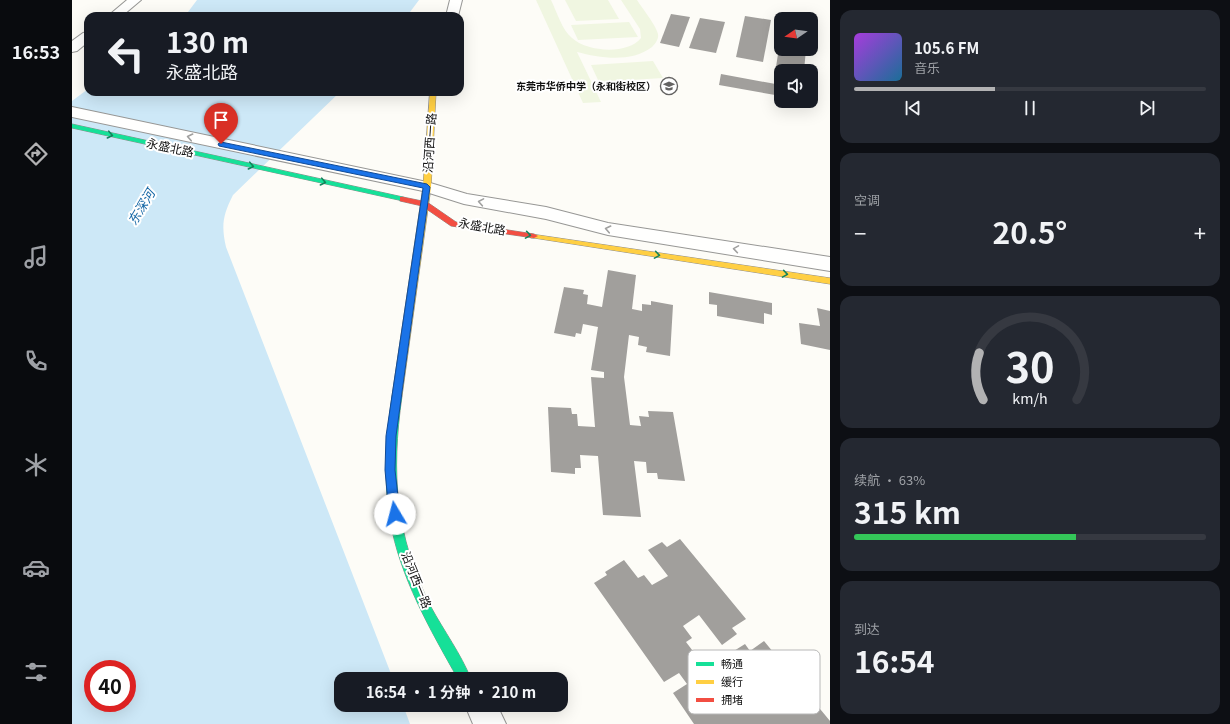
<!DOCTYPE html>
<html lang="zh">
<meta charset="utf-8">
<style>
body{margin:0;font-family:Georgia,"Noto Sans SC",serif;background:#242831;color:#f1f3f6;height:100vh;display:flex;flex-direction:column;font-size:15px;white-space:nowrap}
*{box-sizing:border-box;margin:0}
p{font-size:13px;color:#9ea1a6}
.icon{flex:none;width:22px;height:22px;fill:none;stroke:currentColor;stroke-width:2;stroke-linecap:round;stroke-linejoin:round}
.map{position:relative;flex:1;overflow:hidden}
.panel{display:flex;flex-direction:column;gap:10px;padding:10px;background:#0d0f14;width:400px}
.panel>*{flex:none}
.guide{position:absolute;left:12px;top:12px;width:380px;height:84px;border-radius:12px;box-shadow:0 4px 16px #0002;background:#171b24;color:#f1f3f6;overflow:hidden}
.needle{width:26px;rotate:257deg}
.buttons{position:absolute;left:702px;top:12px;display:grid;gap:8px}
.buttons a{display:grid;place-items:center;width:44px;height:44px;border-radius:8px;background:#171b24;box-shadow:0 4px 16px #0002;font-size:20px}
.speed{position:absolute;left:12px;top:660px;display:flex;gap:8px;font-size:20px;font-weight:700;text-align:center}
.speed>*{display:grid;place-content:center;width:52px;height:52px;border-radius:50%;background:#171b24;box-shadow:0 4px 16px #0002;line-height:1}
.speed .limit{border:6px solid #d22;background:#fff;color:#111}
.pin{position:absolute;display:grid;place-items:center;width:34px;height:34px;color:#fff;margin:-41px -17px;border-radius:50% 50% 50% 0;rotate:-45deg;box-shadow:0 0 4px #0007}
.pin .icon{rotate:45deg}
.me{position:absolute;width:44px;margin:-22px;rotate:352deg;stroke-linejoin:round;filter:drop-shadow(0 0 3px #0008)}
.turn{display:flex;align-items:center;gap:14px;height:84px;padding:0 16px;font-size:18px}
.turn .icon{width:52px;height:52px;stroke-width:2.5}
.turn b{display:block;font-size:28px;line-height:34px}
.big{font-size:30px;font-weight:700;line-height:1.1}
.panel .tile{flex:1;display:flex;flex-direction:column;justify-content:center;gap:6px;min-width:0;padding:0 14px;border-radius:12px;background:#242831}
.panel .dial{align-items:center;gap:0}
.dial svg{height:104px;overflow:visible;fill:none;stroke:#363941;stroke-width:7;stroke-linecap:round;text-anchor:middle}
.dial text{fill:#f1f3f6;stroke:none}
.song{display:flex;align-items:center;gap:12px}
.cover{width:48px;height:48px;border-radius:6px;background:linear-gradient(135deg,hsl(280 70% 55%),hsl(200 70% 35%))}
.played{height:4px;border-radius:2px;background:linear-gradient(90deg,#b2b2b3 40%,#363941 40%)}
.keys{display:flex;justify-content:space-around;direction:ltr}
.heat{display:flex;justify-content:space-between;align-items:center;font-size:22px;direction:ltr}
.charge{height:6px;border-radius:3px;background:linear-gradient(90deg,#34c759 63%,#363941 0)}
.trip{position:absolute;left:262px;top:672px;width:234px;height:40px;border-radius:12px;background:#171b24;box-shadow:0 4px 16px #0002;font-weight:700;line-height:40px;text-align:center}
main{display:flex;flex:1;min-height:0}
.menu{display:flex;flex-direction:column;width:72px;justify-content:space-around;align-items:center;background:#090b0e;color:#9ea1a6}
.menu .icon{width:28px;height:28px}
.menu .on{color:#b2b2b3}
.menu b{font-size:18px;color:#f1f3f6}
.map>svg:first-child{display:block}
</style>
<main>
<nav class="menu">
<b>16:53</b>
<svg class="icon on" aria-label="directions" viewBox="0 0 24 24"><path d="M12 3l9 9-9 9-9-9zM9 14v-3h6M13 9l2 2-2 2"/></svg>
<svg class="icon" aria-label="music" viewBox="0 0 24 24"><path d="M9 18V5l10-2v13"/><circle cx="6" cy="18" r="3"/><circle cx="16" cy="16" r="3"/></svg>
<svg class="icon" aria-label="phone" viewBox="0 0 24 24"><path d="M5 4h4l2 5-3 2q2 4 5 5l2-3 5 2v4C11 20 4 13 5 4z"/></svg>
<svg class="icon" aria-label="climate" viewBox="0 0 24 24"><path d="M12 3v18M4 7l16 10M4 17L20 7"/></svg>
<svg class="icon" aria-label="car" viewBox="0 0 24 24"><path d="M5 17H2v-5l4-1 3-4h7l3 4 3 1v5h-3M9 17h6M6 11h13"/><circle cx="7" cy="17" r="2"/><circle cx="17" cy="17" r="2"/></svg>
<svg class="icon" aria-label="filters" viewBox="0 0 24 24"><path d="M4 7h16M4 17h16"/><circle cx="9" cy="7" r="2"/><circle cx="15" cy="17" r="2"/></svg>
</nav>
<div class="map">
<svg width="758" height="724" viewBox="0 0 758 724">
<rect width="100%" height="100%" fill="#fdfcf7"/>
<g fill="#f0f6e1">
<path d="M 464,0 L 479,0 C 485,12 490,30 500,38 C 515,52 556,55 569,38 L 568,29 L 549,0 L 565,0 C 570,8 584,25 586,34 C 587,39 583,44 580,47 C 559,63 528,58 505,52 L 529,102 L 511,103 Z"/>
<path d="M 493,0 L 536,0 L 547,19 L 504,21 Z"/>
<path d="M 557,22 L 566,37 L 506,40 L 499,25 Z"/>
<path d="M 581,61 L 591,78 L 527,82 L 519,65 Z"/>
</g>
<g fill="#cde8f7" fill-rule="evenodd">
<path d="M 125,0 L 347,0 L 335,16 L 113,16 Z"/>
<path d="M 16,89 L 16,92 L 268,92 L 161,195 C 151,215 149,225 154,247 L 321,679 L 269,679 L 269,705 L 331,705 L 338,724 L 0,724 L 0,101 ZM 21,669 L 55,669 L 55,703 L 21,703 Z"/>
</g>
<g fill="#a19f9c">
<path d="M 599,14 L 618,17 L 607,47 L 588,43 Z"/>
<path d="M 673,16 L 699,20 L 691,62 L 664,57 Z"/>
<path d="M 628,18 L 653,22 L 644,53 L 617,48 Z"/>
<path d="M 708,41 L 709,49 L 734,49 L 732,71 L 704,67 Z"/>
<path d="M 649,74 L 709,85 L 709,96 L 647,85 Z"/>
<path d="M 536,270 L 564,275 L 560,309 L 570,311 L 570,304 L 579,305 L 579,301 L 601,305 L 598,356 L 574,352 L 575,347 L 566,345 L 567,337 L 557,335 L 552,377 L 558,425 L 569,426 L 567,416 L 577,417 L 576,411 L 601,412 L 613,481 L 586,479 L 585,473 L 575,473 L 574,462 L 562,461 L 569,517 L 531,515 L 526,456 L 508,455 L 509,468 L 503,468 L 503,474 L 479,472 L 476,407 L 499,408 L 500,414 L 505,414 L 506,426 L 523,427 L 519,377 L 532,378 L 532,372 L 519,370 L 526,327 L 511,324 L 509,334 L 504,333 L 503,337 L 482,333 L 492,287 L 512,290 L 511,294 L 516,295 L 515,304 L 530,307 Z"/>
<path d="M 637,292 L 700,303 L 700,315 L 692,313 L 692,324 L 645,316 L 645,305 L 637,304 Z"/>
<path d="M 745,308 L 758,311 L 758,350 L 729,344 L 727,323 L 748,326 Z"/>
<path d="M 608,539 L 674,619 L 660,628 L 665,634 L 650,645 L 627,615 L 611,626 L 620,638 L 614,642 L 649,688 L 655,684 L 665,698 L 682,685 L 657,654 L 673,644 L 678,651 L 692,641 L 758,721 L 758,724 L 622,724 L 601,693 L 615,684 L 607,673 L 592,682 L 522,583 L 535,575 L 533,572 L 552,560 L 566,578 L 572,575 L 580,585 L 596,576 L 576,550 L 590,542 L 595,547 Z"/>
</g>
<g fill="none" stroke-linecap="round" stroke-linejoin="round">
<g stroke="#979795" stroke-width="2">
<g id="street">
<path d="M 55,0 L 69,0 L 50,16 L 36,16 Z"/>
<path d="M 378,0 L 390,0 L 386,16 L 374,16 Z"/>
<path d="M 16,32 L 16,42 L 5,51 L 0,52 L 0,41 L 11,33 Z"/>
<path d="M 0,107 L 355,182 L 395,194 L 474,207 L 536,223 L 758,257 L 758,271 L 536,235 L 474,219 L 392,204 L 351,191 L 0,117 Z"/>
<path d="M 393,705 L 425,705 L 434,724 L 401,724 Z"/>
</g>
</g>
<g stroke="#8e8d8b" stroke-width="1">
<g id="fast">
<path d="M 0,124 L 331,197 L 335,199 L 331,201 L 0,128 Z"/>
<path d="M 325,392 L 328,393 L 330,396 C 319,474 323,535 359,607 C 372,631 389,654 399,679 L 386,679 C 358,629 328,578 318,520 C 311,479 314,437 320,396 L 322,393 Z"/>
</g>
</g>
<g stroke="#8e8d8b" stroke-width="1">
<g id="slow">
<path d="M 358,92 L 364,92 L 359,187 L 330,396 L 328,399 L 322,399 L 320,396 L 351,187 Z"/>
<path d="M 459,234 L 758,278 L 758,284 L 462,238 L 459,238 Z"/>
</g>
</g>
<g stroke="#8e8d8b" stroke-width="1">
<path id="jam" d="M 328,197 L 331,197 L 355,202 L 384,222 L 462,234 L 466,236 L 462,238 L 379,226 L 350,206 L 328,201 Z"/>
</g>
<use href="#street" fill="#fffffe" fill-rule="evenodd"/>
<use href="#fast" fill="#16e098" fill-rule="evenodd"/>
<use href="#slow" fill="#ffcf43" fill-rule="evenodd"/>
<use href="#jam" fill="#f24e42" fill-rule="evenodd"/>
</g>
<defs><path id="oneway-chevron" d="M-2-3.5L2.5 0L-2 3.5" fill="none" stroke-width="1.6" stroke-linecap="round" stroke-linejoin="round"/></defs>
<g stroke="#14835b">
<use href="#oneway-chevron" transform="translate(38 135) rotate(12)"/>
<use href="#oneway-chevron" transform="translate(179 166) rotate(12)"/>
<use href="#oneway-chevron" transform="translate(251 182) rotate(12)"/>
<use href="#oneway-chevron" transform="translate(456 235) rotate(9)"/>
<use href="#oneway-chevron" transform="translate(585 255) rotate(9)"/>
<use href="#oneway-chevron" transform="translate(713 274) rotate(9)"/>
</g>
<g stroke="#a0a09f">
<use href="#oneway-chevron" transform="translate(118 137) rotate(-168)"/>
<use href="#oneway-chevron" transform="translate(409 202) rotate(-170)"/>
<use href="#oneway-chevron" transform="translate(536 229) rotate(-168)"/>
<use href="#oneway-chevron" transform="translate(664 249) rotate(-171)"/>
</g>
<path fill="#1a73e8" stroke="#114b97" d="M 149,142 L 355,184 L 358,187 L 324,436 L 323,470 L 328,514 L 326,517 L 323,518 L 319,517 L 317,514 L 313,470 L 314,436 L 351,188 L 147,146 L 146,144 Z"/>
<defs>
<g id="school-ring" transform="scale(0.9)"><circle r="9.5" fill="#fff" stroke="#646362" stroke-width="1.5"/><path d="M0-5L7-2L0 1L-7-2ZM-4 1L0 2.5L4 1V4Q0 6-4 4Z" fill="#646362"/></g>
</defs>
<g fill-rule="evenodd">
<use href="#school-ring" x="597" y="86"/>
</g>
<g text-anchor="middle" stroke-width="4" stroke-linejoin="round" paint-order="stroke">
<g font-size="10" font-weight="bold" fill="#111" stroke="#fff" text-anchor="end">
<text x="584" y="90">东莞市华侨中学（永和街校区）</text>
</g>
<g font-size="12" fill="#111" stroke="#fff">
<text transform="translate(358 143) rotate(-86)" y="4">沿河西一路</text>
<text transform="translate(98 148) rotate(12)" y="4">永盛北路</text>
<text transform="translate(410 227) rotate(10)" y="4">永盛北路</text>
<text transform="translate(344 580) rotate(68)" y="4">沿河西一路</text>
</g>
<g font-size="13" font-style="italic" fill="#1768a6" stroke="#fff">
<text transform="translate(69 207) rotate(-59)" y="5">东深河</text>
</g>
</g>
<rect x="616" y="650" width="132" height="64" rx="6" fill="#fff" stroke="#b8b8b8" stroke-width="1"/>
<rect x="624" y="662" width="18" height="4" fill="#16e098"/>
<rect x="624" y="680" width="18" height="4" fill="#ffcf43"/>
<rect x="624" y="698" width="18" height="4" fill="#f24e42"/>
<g font-size="11" fill="#111">
<text x="649" y="668">畅通</text>
<text x="649" y="686">缓行</text>
<text x="649" y="704">拥堵</text>
</g>
</svg>
<div class="buttons">
<a><svg class="needle" viewBox="-14 -14 28 28"><path d="M0-13l5 13h-10z" fill="#e53935"/><path d="M0 13l5-13h-10z" fill="#9ea1a6"/></svg></a>
<a><svg class="icon" aria-label="sound" viewBox="0 0 24 24"><path d="M4 9h4l5-4v14l-5-4H4zM17 9q2 3 0 6"/></svg></a>
</div>
<div class="speed"><div class="limit">40</div></div>
<div class="pin" style="left:149px;top:144px;background:#d93025"><svg class="icon" aria-label="arrive" viewBox="0 0 24 24"><path d="M6 21V4h12l-3 4 3 4H6"/></svg></div>
<svg class="me" style="left:323px;top:514px" viewBox="-20 -20 40 40"><circle r="19" fill="#fff"/><path d="M0-13L10 11 0 6-10 11z" fill="#1a73e8"/></svg>
<div class="trip">16:54 · 1 分钟 · 210 m</div>
<div class="guide">
<div class="turn"><svg class="icon" aria-label="left" viewBox="0 0 24 24"><path d="M17 20v-9H6M10 6l-5 5 5 5"/></svg><div><b>130 m</b>永盛北路</div></div>
</div>
</div>
<section class="panel">
<div class="tile">
<div class="song"><i class="cover"></i><div><b>105.6 FM</b><p>音乐</p></div></div>
<div class="played"></div>
<div class="keys"><svg class="icon" aria-label="previous" viewBox="0 0 24 24"><path d="M18 5L8 12l10 7zM5 5v14"/></svg><svg class="icon" aria-label="pause" viewBox="0 0 24 24"><path d="M8 5v14M16 5v14"/></svg><svg class="icon" aria-label="next" viewBox="0 0 24 24"><path d="M6 5l10 7-10 7zM19 5v14"/></svg></div>
</div>
<div class="tile"><p>空调</p>
<div class="heat"><a>−</a><b class="big">20.5°</b><a>+</a></div>
</div>
<div class="tile dial"><svg viewBox="0 0 100 80">
<path d="M14 69A42 42 0 1 1 86 69"/>
<path d="M14 69A42 42 0 0 1 11 33" stroke="#b2b2b3"/>
<text x="50" y="56" font-size="32" font-weight="700">30</text>
<text x="50" y="72" font-size="11">km/h</text>
</svg></div>
<div class="tile"><p>续航 · 63%</p><b class="big">315 km</b><div class="charge"></div></div>
<div class="tile"><p>到达</p><b class="big">16:54</b></div>
</section>
</main>
